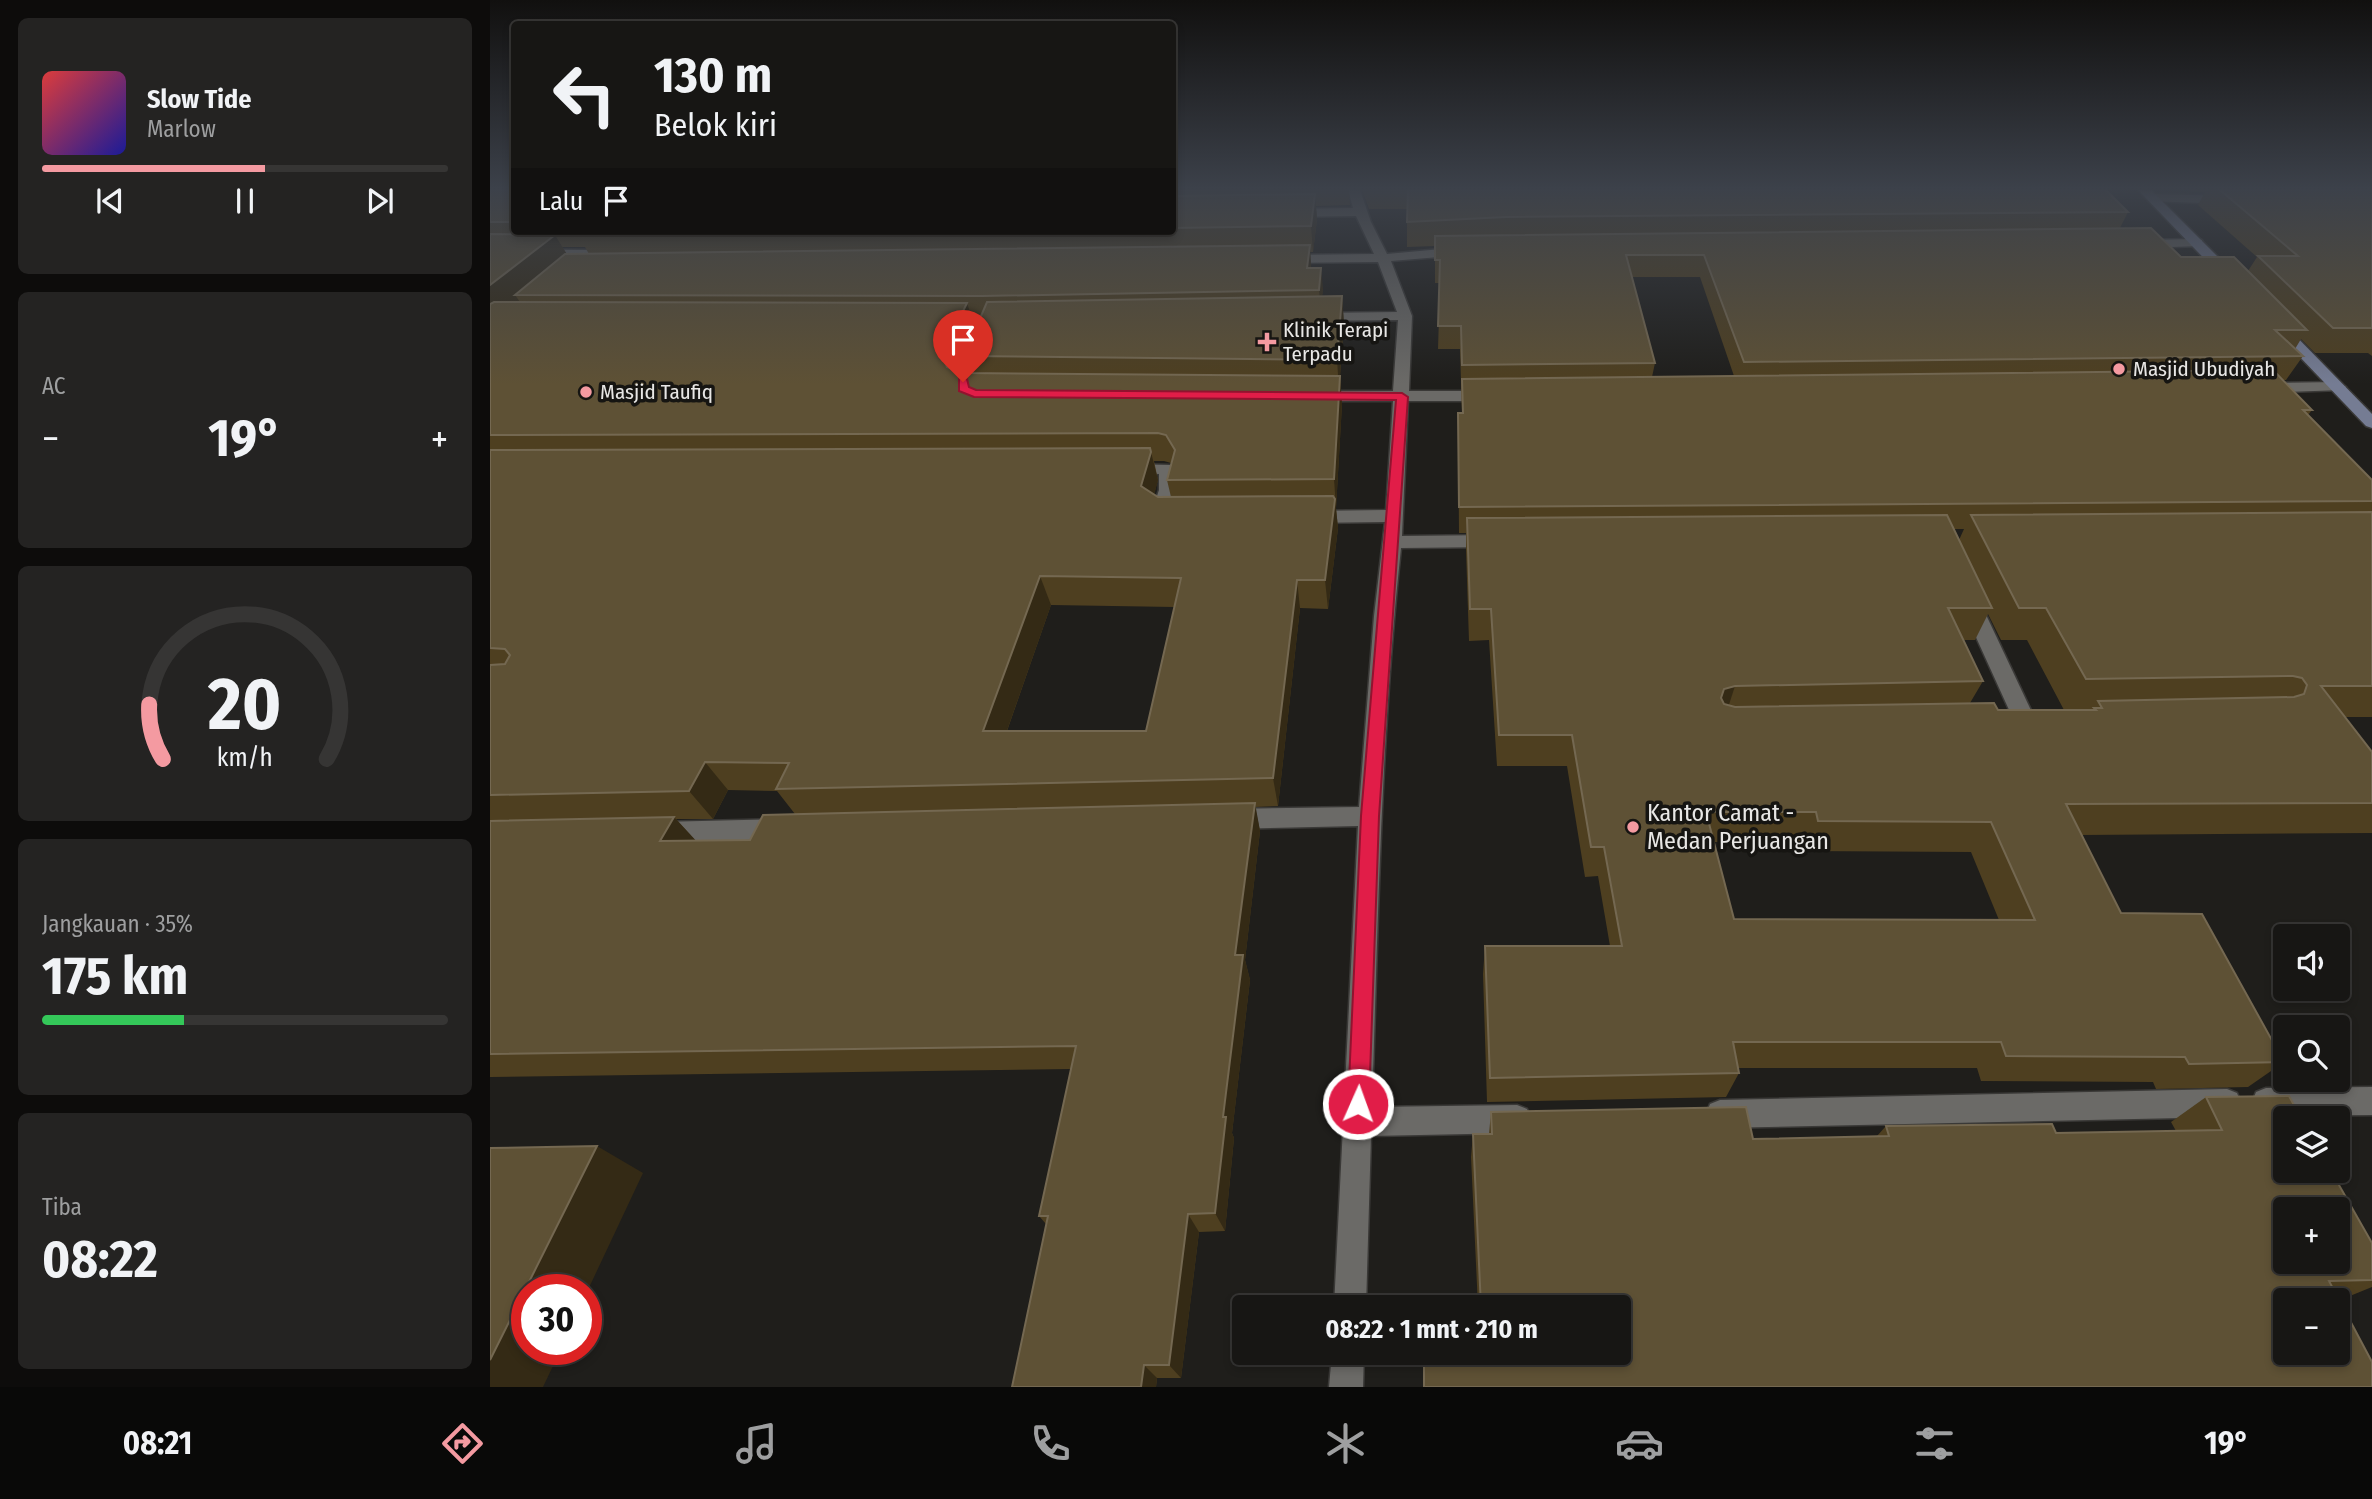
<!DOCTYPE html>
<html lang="id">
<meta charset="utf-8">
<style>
body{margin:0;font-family:"Fira Sans Condensed",sans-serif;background:#242322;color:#f1f3f6;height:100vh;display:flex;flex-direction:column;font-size:26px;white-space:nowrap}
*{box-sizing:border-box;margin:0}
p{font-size:23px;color:#9e9fa0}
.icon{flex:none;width:38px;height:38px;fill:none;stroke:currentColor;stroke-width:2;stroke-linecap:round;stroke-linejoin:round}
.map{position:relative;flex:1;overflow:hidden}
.details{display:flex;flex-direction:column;gap:18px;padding:18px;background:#0d0c0b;width:490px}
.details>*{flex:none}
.guide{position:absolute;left:21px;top:21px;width:665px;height:214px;border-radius:7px;box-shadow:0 4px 10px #0003,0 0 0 2px #363534;background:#171614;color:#f1f3f6;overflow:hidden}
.buttons{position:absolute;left:1783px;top:924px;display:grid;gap:14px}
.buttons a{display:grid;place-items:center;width:77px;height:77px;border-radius:7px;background:#171614;box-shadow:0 4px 10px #0003,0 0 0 2px #363534;font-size:35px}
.speed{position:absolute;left:21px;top:1274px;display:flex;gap:14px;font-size:35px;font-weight:700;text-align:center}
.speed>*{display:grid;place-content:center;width:91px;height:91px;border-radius:50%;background:#171614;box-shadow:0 4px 10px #0003,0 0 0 2px #363534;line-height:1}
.speed .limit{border:10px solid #d22;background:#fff;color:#111}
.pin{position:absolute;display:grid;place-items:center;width:60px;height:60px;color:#fff;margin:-72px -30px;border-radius:50% 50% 50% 0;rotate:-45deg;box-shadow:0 0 7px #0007}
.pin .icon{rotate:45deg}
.me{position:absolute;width:77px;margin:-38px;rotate:2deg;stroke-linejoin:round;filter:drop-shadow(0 0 5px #0008)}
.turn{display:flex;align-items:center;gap:24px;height:147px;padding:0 28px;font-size:32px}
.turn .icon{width:91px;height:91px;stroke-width:2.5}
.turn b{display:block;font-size:49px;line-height:60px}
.then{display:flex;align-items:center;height:66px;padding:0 28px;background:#0003;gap:14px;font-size:26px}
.big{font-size:52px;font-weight:700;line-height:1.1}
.details .card{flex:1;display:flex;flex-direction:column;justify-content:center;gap:10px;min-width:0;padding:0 24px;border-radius:10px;background:#242322}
.details .dial{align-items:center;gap:0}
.dial svg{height:182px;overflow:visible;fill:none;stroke:#363534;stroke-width:7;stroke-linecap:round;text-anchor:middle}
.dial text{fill:#f1f3f6;stroke:none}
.song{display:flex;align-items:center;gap:21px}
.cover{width:84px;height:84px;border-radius:10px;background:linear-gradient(135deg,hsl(0 70% 55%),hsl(240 70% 35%))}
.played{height:7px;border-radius:4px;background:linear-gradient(90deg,#f49aa1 55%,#363534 55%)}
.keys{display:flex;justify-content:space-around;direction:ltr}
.heat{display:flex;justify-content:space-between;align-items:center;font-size:38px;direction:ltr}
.charge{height:10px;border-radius:5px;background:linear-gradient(90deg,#34c759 35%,#363534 0)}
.trip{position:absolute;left:742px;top:1295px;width:399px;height:70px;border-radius:7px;background:#171614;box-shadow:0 4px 10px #0003,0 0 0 2px #363534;font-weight:700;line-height:70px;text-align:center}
.dock{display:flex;height:112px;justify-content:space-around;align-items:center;background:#090908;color:#9e9fa0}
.dock .icon{width:49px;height:49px}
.dock .selected{color:#f49aa1}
.dock b{font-size:32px;color:#f1f3f6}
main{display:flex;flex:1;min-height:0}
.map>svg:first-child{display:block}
</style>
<main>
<section class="details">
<div class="card">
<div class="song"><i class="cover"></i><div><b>Slow Tide</b><p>Marlow</p></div></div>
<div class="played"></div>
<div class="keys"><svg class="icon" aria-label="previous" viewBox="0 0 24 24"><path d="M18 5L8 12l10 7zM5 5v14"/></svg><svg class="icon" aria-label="pause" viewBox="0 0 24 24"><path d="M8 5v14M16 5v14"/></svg><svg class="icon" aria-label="next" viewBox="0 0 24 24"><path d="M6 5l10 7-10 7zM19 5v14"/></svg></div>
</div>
<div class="card"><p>AC</p>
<div class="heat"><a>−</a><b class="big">19°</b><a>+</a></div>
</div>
<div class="card dial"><svg viewBox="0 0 100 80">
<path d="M14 69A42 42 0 1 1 86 69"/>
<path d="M14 69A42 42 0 0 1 8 45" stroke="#f49aa1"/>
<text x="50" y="56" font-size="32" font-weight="700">20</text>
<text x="50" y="72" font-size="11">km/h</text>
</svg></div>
<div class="card"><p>Jangkauan · 35%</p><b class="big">175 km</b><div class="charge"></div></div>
<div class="card"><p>Tiba</p><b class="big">08:22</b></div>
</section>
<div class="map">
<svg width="1882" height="1387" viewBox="0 0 1882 1387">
<rect width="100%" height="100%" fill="#1f1e1b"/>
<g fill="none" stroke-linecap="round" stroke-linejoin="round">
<g stroke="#3a3937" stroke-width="3">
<g id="street">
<path d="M 858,190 L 870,190 L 881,222 L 897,254 L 973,247 L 980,251 L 973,255 L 901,261 L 922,316 L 919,391 L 1000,391 L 1008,396 L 1000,401 L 918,401 L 912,536 L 1005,535 L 1014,541 L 1005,547 L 911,548 C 891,733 888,921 882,1107 L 1027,1105 L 1037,1109 L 1041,1119 L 1037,1129 L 1027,1133 L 881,1136 L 876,1307 L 844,1307 L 868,826 L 739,829 L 731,826 L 727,819 L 731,812 L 739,809 L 869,807 L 884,616 L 895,522 L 819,523 L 810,517 L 819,511 L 896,510 L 903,401 L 826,401 L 818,396 L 826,391 L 903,391 L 908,320 L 827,321 L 820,317 L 827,313 L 907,312 L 888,262 L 792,263 L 785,259 L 792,255 L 884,254 L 866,216 L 799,217 L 793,213 L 799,209 L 863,208 Z"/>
<path d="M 1662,194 L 1740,196 L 1746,200 L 1740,204 L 1658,201 L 1658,195 Z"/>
<path d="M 1707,239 L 1712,240 L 1712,246 L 1649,248 L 1643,244 L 1649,240 Z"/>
<path d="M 0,249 L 101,250 L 108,254 L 101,258 L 0,257 Z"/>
<path d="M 1848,382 L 1856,387 L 1853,390 L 1771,393 L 1763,388 L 1771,383 Z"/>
<path d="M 639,464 L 680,465 L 688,479 L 680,512 L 688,518 L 685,522 L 673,522 L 661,514 L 669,490 L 669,474 L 633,473 L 631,469 Z"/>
<path d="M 1480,595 L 1487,597 L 1490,602 L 1547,723 L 1544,729 L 1536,731 L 1528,729 L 1525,723 L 1470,602 L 1473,597 Z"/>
<path d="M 294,819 L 302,822 L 306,829 L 302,836 L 294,839 L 169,842 L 161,839 L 157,832 L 161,825 L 169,822 Z"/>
<path d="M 1882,1087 L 1882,1115 L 1776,1116 L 1766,1112 L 1762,1102 L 1766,1092 L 1776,1088 Z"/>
<path d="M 1737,1089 L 1747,1093 L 1751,1103 L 1747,1113 L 1737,1117 L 1230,1128 L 1220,1124 L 1216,1114 L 1220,1104 L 1230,1100 Z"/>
<path d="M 842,1353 L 874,1353 L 873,1387 L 839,1387 Z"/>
</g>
</g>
<g stroke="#3a3937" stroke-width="3">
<g id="secondary">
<path d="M 1648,190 L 1661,190 L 1744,273 L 1744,279 L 1734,279 Z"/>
<path d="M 1788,322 L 1793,323 L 1882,414 L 1882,428 L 1876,426 L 1783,329 L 1781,326 L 1783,323 Z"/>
</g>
</g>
<use href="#street" fill="#6b6a67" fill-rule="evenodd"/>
<use href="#secondary" fill="#757c93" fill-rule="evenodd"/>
</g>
<g fill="#4e3f20" fill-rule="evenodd">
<path d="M 0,190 L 24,190 L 24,231 L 682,231 L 682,190 L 859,190 L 860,205 L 826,206 L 827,219 L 823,252 L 820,252 L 821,268 L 833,288 L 832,296 L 852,296 L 854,324 L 850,376 L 852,404 L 846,508 L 848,528 L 838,609 L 810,608 L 788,806 L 765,807 L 770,831 L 755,960 L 760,980 L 742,1133 L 744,1138 L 735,1231 L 709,1232 L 691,1378 L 667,1378 L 666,1387 L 522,1387 L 556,1224 L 549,1216 L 581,1069 L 0,1077 ZM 72,247 L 95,247 L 99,254 L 77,254 ZM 481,316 L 491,316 L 486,329 ZM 476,351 L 474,356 L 481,373 L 473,373 L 468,371 ZM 664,461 L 674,461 L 681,463 L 677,480 L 681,497 L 668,497 L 664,494 L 668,480 ZM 561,605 L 684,607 L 656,731 L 517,731 ZM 238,790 L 287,791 L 305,814 L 260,840 L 206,841 L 186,819 L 223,819 Z"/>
<path d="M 872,190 L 1616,190 L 1638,212 L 1630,228 L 1691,257 L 1758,271 L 1767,257 L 1708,205 L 1715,192 L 1702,192 L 1699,190 L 1882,190 L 1882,356 L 1878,353 L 1825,353 L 1811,339 L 1805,349 L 1813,356 L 1796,380 L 1792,380 L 1822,410 L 1818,415 L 1882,480 L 1882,717 L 1855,717 L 1882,752 L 1882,833 L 1591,835 L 1631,913 L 1794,1062 L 1758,1087 L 1666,1089 L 1663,1082 L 1491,1081 L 1487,1068 L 1248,1068 L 1249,1073 L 1236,1097 L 997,1102 L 993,974 L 995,946 L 1120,946 L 1108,876 L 1095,877 L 1077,766 L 1007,766 L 999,640 L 979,641 L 976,550 L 976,533 L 969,533 L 968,413 L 972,413 L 970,349 L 948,349 L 950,283 L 945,283 L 945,246 L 917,247 L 917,209 L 879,209 ZM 1142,277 L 1210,277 L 1244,376 L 1162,377 L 1165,363 ZM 1464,529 L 1474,529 L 1469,540 ZM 1498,614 L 1511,640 L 1537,640 L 1574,710 L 1508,710 L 1480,703 L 1493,681 L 1474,640 L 1485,640 ZM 1224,842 L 1312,843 L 1314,851 L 1481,852 L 1509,920 L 1244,919 Z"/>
<path d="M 1716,1097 L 1882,1243 L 1882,1287 L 1855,1298 L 1129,1307 L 988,1307 L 981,1157 L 983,1134 L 999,1134 L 1001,1112 L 1263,1139 L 1387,1136 L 1396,1126 L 1566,1133 L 1686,1131 L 1681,1122 Z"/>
</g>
<g fill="#342a15">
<path d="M 825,194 L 827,219 L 823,252 L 821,226 Z"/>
<path d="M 65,235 L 81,261 L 25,295 L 30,302 L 0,327 L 0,285 Z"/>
<path d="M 820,245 L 821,265 L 818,288 L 817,268 Z"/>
<path d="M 831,268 L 833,288 L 831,311 L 829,290 Z"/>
<path d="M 852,296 L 854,324 L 849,389 L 847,360 Z"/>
<path d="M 477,303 L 486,330 L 462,383 L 452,355 Z"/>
<path d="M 850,376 L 852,404 L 846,508 L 844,479 Z"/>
<path d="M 661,452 L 668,480 L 659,515 L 651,486 Z"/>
<path d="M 845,499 L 848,528 L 838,609 L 835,580 Z"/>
<path d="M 550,576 L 561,605 L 507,759 L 493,731 Z"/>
<path d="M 807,580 L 810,608 L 788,806 L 783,778 Z"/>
<path d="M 1245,686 L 1235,717 L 1225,721 L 1234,689 Z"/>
<path d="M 215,762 L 238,790 L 223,819 L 199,791 Z"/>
<path d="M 765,803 L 770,831 L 755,960 L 760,980 L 742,1133 L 744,1138 L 735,1231 L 725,1213 L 745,955 Z"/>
<path d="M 184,817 L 209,844 L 170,841 Z"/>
<path d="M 107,1146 L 153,1173 L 96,1294 L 96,1290 L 37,1290 L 37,1349 L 71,1349 L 53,1387 L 0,1387 L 0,1360 Z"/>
<path d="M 698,1214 L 709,1232 L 691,1378 L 679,1365 Z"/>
<path d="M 654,1365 L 667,1378 L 666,1387 L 651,1387 Z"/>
</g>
<g fill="#5e5135" stroke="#746851" stroke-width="2" fill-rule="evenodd">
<rect x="0" y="190" width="24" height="32"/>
<path d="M 918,190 L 1616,190 L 1638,212 L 1016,217 L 917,222 Z"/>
<path d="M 1730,190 L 1882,190 L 1882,328 L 1843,328 L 1768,256 L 1808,256 Z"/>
<path d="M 825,194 L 821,226 L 682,228 L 682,196 Z"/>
<path d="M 1661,228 L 1691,257 L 1744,257 L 1817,330 L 1785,330 L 1813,356 L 1254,362 L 1214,255 L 1136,255 L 1165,363 L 972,365 L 971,326 L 948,326 L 950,260 L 945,260 L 945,236 Z"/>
<path d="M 93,231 L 446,231 L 87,235 Z"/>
<path d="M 0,234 L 65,235 L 0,285 Z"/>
<path d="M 820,245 L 817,268 L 831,268 L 829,290 L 492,296 L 25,295 L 75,254 Z"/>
<path d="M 852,296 L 847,360 L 474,356 L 497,302 Z"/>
<path d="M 4,302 L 477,303 L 452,355 L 457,367 L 473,373 L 850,376 L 844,479 L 677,480 L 685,450 L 676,435 L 668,433 L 0,435 L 0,304 Z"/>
<path d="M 1783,370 L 1822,410 L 1813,410 L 1882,480 L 1882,501 L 969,507 L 968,413 L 973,413 L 972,379 Z"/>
<path d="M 660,448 L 661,452 L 651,486 L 668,497 L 843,496 L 845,499 L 835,580 L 807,580 L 783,778 L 286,789 L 299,763 L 215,762 L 199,791 L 0,795 L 0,665 L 15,664 L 20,655 L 15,649 L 0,648 L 0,450 ZM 550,576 L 691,578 L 656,731 L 493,731 Z"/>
<path d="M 1882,512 L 1882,686 L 1831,686 L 1882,752 L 1882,803 L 1576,804 L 1631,913 L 1712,914 L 1794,1062 L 1699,1064 L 1695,1057 L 1516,1056 L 1511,1042 L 1243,1042 L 1249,1073 L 1000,1078 L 995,946 L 1132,946 L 1114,847 L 1101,847 L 1082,735 L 1009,735 L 1001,609 L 980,609 L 977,518 L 1457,515 L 1502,608 L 1458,608 L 1493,681 L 1245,686 L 1234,689 L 1231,698 L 1234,704 L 1245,707 L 1504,703 L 1508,710 L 1606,710 L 1604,708 L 1612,708 L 1608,701 L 1804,697 L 1814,694 L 1817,685 L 1812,678 L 1803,676 L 1596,679 L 1556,608 L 1529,608 L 1481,515 ZM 1216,812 L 1326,812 L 1328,821 L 1501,822 L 1545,920 L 1244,919 Z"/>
<path d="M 765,803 L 745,955 L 753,955 L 733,1117 L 736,1117 L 725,1213 L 698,1214 L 679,1365 L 654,1365 L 651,1387 L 522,1387 L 558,1216 L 549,1216 L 586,1046 L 0,1054 L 0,821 L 184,817 L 170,841 L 260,840 L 273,815 Z"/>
<path d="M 1799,1096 L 1811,1118 L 1796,1118 L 1796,1171 L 1841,1171 L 1882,1243 L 1882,1280 L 1839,1281 L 1882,1362 L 1882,1387 L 934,1387 L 934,1353 L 1129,1353 L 1129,1307 L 991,1307 L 983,1134 L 1002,1134 L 1001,1112 L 1256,1107 L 1263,1139 L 1399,1136 L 1396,1126 L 1562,1124 L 1566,1133 L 1732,1130 L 1716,1097 ZM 1796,1209 L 1848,1209 L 1848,1262 L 1796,1262 ZM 1796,1300 L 1848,1300 L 1848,1353 L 1796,1353 Z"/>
<path d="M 107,1146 L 0,1360 L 0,1148 Z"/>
</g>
<linearGradient id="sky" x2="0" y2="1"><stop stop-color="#11100f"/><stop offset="0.49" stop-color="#3c414a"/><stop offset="1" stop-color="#3c414a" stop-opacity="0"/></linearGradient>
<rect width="1882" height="384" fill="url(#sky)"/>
<path fill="#e11d48" stroke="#92132f" stroke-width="2" d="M 469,379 L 477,379 L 479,387 L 486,390 L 912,393 L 918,397 L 889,816 L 879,1104 L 876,1112 L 868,1115 L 861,1112 L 858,1104 L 871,816 L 906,400 L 484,397 L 469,391 Z"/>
<g fill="#f49aa1" stroke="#161512" stroke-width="2.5">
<path d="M773.5 331.5h7v7h7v7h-7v7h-7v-7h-7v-7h7z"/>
<circle cx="1629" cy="369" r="7"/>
<circle cx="96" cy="392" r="7"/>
<circle cx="1143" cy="827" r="7"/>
</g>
<g text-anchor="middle" stroke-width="7" stroke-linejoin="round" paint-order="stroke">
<g font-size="21" fill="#e8e7e5" stroke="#161512" text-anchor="start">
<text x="793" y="337">Klinik Terapi<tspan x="793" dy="24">Terpadu</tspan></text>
<text x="1643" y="376">Masjid Ubudiyah</text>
<text x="110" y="399">Masjid Taufiq</text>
</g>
<g font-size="24" fill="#e8e7e5" stroke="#161512" text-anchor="start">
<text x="1157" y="821">Kantor Camat -<tspan x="1157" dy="28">Medan Perjuangan</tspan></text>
</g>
</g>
</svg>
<div class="buttons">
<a><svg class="icon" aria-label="sound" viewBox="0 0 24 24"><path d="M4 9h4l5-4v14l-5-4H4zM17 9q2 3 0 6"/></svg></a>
<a><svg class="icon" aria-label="search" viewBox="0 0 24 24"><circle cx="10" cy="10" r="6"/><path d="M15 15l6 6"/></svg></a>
<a><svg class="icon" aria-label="layers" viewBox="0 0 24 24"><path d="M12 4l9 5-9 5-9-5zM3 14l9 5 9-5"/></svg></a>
<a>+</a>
<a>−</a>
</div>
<div class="speed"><div class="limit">30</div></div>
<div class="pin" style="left:473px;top:382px;background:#d93025"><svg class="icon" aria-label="arrive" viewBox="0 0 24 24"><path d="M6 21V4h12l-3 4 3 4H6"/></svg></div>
<svg class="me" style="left:868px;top:1104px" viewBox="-20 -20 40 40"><circle r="17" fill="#e11d48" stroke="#fff" stroke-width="3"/><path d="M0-11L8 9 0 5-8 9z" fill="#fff"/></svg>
<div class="trip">08:22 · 1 mnt · 210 m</div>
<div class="guide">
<div class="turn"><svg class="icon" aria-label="left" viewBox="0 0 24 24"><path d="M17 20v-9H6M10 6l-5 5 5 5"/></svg><div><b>130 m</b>Belok kiri</div></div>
<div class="then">Lalu<svg class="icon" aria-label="arrive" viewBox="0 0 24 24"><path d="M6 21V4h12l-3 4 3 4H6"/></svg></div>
</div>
</div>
</main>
<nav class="dock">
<b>08:21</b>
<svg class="icon selected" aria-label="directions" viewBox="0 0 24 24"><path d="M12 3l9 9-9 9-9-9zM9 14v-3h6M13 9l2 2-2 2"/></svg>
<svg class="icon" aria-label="music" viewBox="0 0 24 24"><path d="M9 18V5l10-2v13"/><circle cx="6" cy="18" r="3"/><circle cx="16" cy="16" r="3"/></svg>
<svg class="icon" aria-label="phone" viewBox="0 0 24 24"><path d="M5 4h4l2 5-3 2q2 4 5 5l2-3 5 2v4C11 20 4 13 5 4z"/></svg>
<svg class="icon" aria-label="climate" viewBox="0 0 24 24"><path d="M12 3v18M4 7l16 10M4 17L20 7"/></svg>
<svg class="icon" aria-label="car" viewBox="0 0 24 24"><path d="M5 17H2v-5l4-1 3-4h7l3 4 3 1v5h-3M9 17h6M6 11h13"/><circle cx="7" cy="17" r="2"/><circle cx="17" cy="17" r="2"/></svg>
<svg class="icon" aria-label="filters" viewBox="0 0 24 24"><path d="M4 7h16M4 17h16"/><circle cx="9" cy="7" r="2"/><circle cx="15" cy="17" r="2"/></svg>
<b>19°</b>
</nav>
